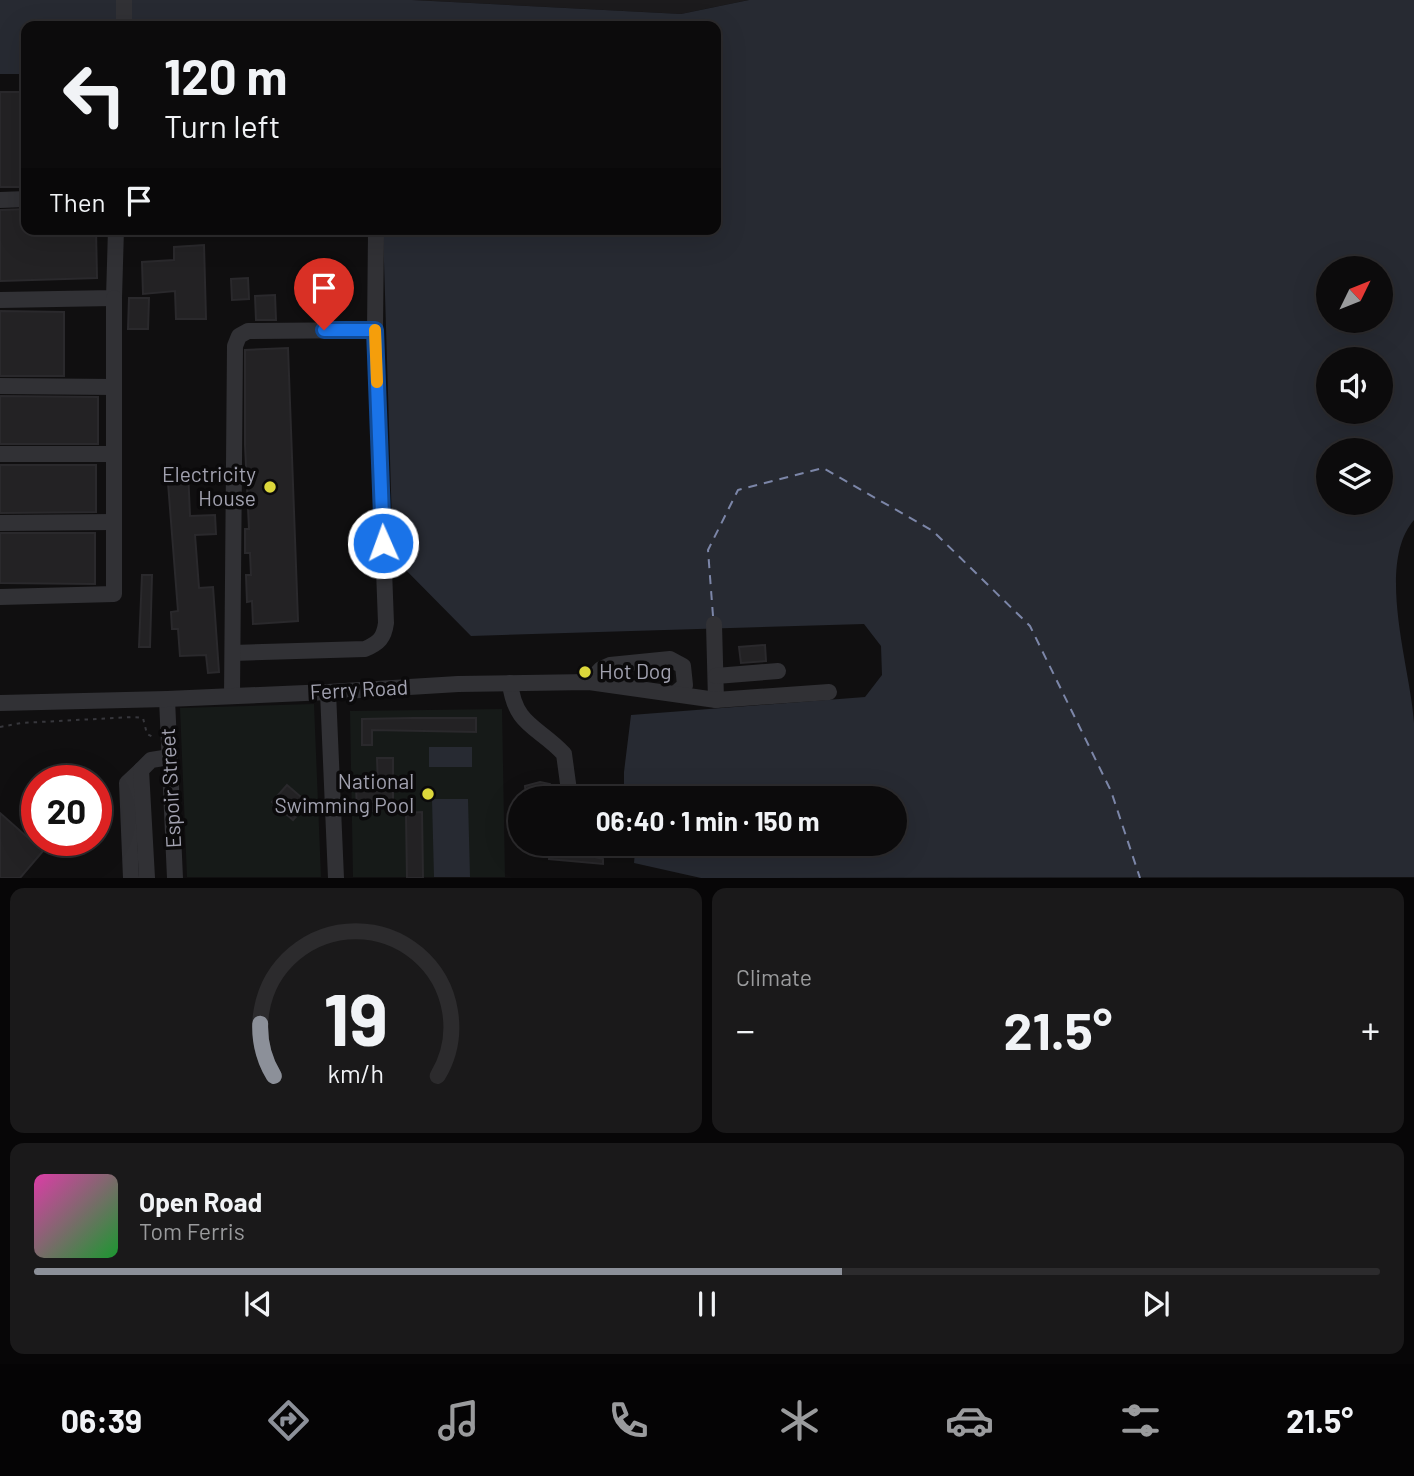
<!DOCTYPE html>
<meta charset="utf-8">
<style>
body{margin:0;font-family:Barlow,sans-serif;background:#1a191a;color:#f1f3f6;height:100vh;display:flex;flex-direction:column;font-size:26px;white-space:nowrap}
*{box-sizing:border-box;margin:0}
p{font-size:23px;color:#9a9b9d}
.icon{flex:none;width:38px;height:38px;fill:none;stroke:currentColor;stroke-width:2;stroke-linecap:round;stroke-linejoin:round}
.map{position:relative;height:878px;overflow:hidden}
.sheet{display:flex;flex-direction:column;gap:10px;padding:10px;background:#070607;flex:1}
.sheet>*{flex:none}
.banner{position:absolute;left:21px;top:21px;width:700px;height:214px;border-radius:14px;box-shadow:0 7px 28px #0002,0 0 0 2px #2c2b2d;background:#0c0b0c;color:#f1f3f6;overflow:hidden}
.needle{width:46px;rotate:47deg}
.tools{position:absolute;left:1316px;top:256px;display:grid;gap:14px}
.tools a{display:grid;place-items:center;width:77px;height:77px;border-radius:50%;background:#0c0b0c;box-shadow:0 7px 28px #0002,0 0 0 2px #2c2b2d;font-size:35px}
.speed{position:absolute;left:21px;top:765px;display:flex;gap:14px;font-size:35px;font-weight:700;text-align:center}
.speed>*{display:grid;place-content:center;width:91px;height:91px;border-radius:50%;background:#0c0b0c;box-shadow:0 7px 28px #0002,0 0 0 2px #2c2b2d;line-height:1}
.speed .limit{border:10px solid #d22;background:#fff;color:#111}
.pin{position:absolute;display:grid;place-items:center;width:60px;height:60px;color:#fff;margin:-72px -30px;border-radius:50% 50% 50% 0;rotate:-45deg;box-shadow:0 0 7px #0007}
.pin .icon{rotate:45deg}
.me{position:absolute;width:77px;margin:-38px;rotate:358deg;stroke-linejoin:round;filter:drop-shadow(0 0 5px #0008)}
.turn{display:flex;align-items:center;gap:24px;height:147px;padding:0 28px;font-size:32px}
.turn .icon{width:91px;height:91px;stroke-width:2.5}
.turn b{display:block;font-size:49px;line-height:60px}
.then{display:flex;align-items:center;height:66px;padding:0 28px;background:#0003;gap:14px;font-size:26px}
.big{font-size:52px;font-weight:700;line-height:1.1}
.sheet .widget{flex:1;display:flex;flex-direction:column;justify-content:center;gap:10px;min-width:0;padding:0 24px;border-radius:14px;background:#1a191a}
.sheet .dial{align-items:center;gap:0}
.dial svg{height:182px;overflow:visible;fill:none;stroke:#2c2b2d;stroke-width:7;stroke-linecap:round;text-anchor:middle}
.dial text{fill:#f1f3f6;stroke:none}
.song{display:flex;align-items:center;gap:21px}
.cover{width:84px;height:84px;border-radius:10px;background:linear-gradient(135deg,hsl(320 70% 55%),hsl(130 70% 35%))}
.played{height:7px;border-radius:4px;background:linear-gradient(90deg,#8c9099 60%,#2c2b2d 60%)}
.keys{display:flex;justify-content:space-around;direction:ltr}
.heat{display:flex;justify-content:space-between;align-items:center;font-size:38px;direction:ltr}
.sheet .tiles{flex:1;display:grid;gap:10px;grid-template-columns:1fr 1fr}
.widget:last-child{grid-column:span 2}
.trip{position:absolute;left:508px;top:786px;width:399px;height:70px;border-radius:35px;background:#0c0b0c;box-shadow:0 7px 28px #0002,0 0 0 2px #2c2b2d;font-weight:700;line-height:70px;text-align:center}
.tabs{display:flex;height:112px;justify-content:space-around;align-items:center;background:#050405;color:#9a9b9d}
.tabs .icon{width:49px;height:49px}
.tabs .selected{color:#8c9099}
.tabs b{font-size:32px;color:#f1f3f6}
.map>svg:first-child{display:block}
</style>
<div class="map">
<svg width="1414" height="878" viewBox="0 0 1414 878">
<rect width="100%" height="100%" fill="#100f10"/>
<path fill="#1c1b1d" d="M 412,0 L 749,0 L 681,14 Z"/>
<g fill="#161a18">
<path d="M 314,704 L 321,877 L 187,877 L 180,708 Z"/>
<path d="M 502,709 L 505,877 L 353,877 L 350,711 Z"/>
</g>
<g fill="#272a32" fill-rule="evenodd">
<path d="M 0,0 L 412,0 L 681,14 L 749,0 L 1414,0 L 1414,520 C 1375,565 1411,669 1414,723 C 1414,774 1414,826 1414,877 L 701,878 L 634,863 L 635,852 L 694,844 L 894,844 L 894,798 L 624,798 L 624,772 L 631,715 L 865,697 L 882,675 L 881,646 L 864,624 L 471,636 L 393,557 L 383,229 L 716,229 L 716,26 L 26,26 L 26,74 L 0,74 ZM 1328,268 L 1381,268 L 1381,320 L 1328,320 ZM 1328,359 L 1381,359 L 1381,411 L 1328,411 ZM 1328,450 L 1381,450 L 1381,502 L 1328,502 Z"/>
<rect x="429" y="747" width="43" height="20"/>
<path d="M 432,799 L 468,799 L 470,877 L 434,877 Z"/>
</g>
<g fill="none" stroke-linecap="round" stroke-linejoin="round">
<path stroke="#7c86a8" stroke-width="2" stroke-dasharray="9 7" stroke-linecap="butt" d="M 713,616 L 708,550 L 738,490 L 823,468 L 933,531 L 1030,626 L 1111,791 L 1140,878"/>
</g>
<g fill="#232224" stroke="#2a292c" stroke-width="2">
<rect x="0" y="92" width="26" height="95"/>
<path d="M 26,209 L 26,229 L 96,229 L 97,278 L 0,281 L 0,210 Z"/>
<path d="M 204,245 L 206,319 L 176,319 L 175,291 L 143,294 L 142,262 L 174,260 L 174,247 Z"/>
<path d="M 248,278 L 249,299 L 232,300 L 231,279 Z"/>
<path d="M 275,295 L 276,320 L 256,320 L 255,296 Z"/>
<path d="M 129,298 L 149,298 L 148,329 L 128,329 Z"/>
<path d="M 0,311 L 64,312 L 64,376 L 0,376 Z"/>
<path d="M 288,348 L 298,621 L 253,624 L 252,601 L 247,602 L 246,575 L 251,575 L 250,553 L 245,553 L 245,529 L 249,529 L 245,445 L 245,350 Z"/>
<path d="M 0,396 L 98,397 L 98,444 L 0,444 Z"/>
<path d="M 0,465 L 96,465 L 96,512 L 0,513 Z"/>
<path d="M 167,470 L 188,470 L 190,516 L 215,515 L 216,534 L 195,535 L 199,588 L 213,587 L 219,672 L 208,673 L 206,655 L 180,656 L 178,629 L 172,629 L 171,612 L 178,611 Z"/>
<path d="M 0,533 L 95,533 L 95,584 L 0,583 Z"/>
<path d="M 142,575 L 152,575 L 150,647 L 139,647 Z"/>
<path d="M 765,645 L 766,661 L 741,663 L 739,647 Z"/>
<path d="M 412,718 L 476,718 L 476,732 L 372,730 L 372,745 L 362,745 L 362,719 Z"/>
<path d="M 377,758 L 393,758 L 393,802 L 371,802 L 372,811 L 357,812 L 356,785 L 378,785 Z"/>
<path d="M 540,782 L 550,784 L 551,798 L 526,798 L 525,786 Z"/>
<path d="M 287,785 L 308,803 L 293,820 L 272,802 Z"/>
<path d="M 422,812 L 423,878 L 407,878 L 406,813 Z"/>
<path d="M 0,813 L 43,851 L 20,878 L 0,878 Z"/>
<path d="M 564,847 L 586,852 L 586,855 L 603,859 L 603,864 L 549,859 L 550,848 Z"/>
</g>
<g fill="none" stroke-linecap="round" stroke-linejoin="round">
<path stroke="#37373c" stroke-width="2" stroke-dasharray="3.5 5" stroke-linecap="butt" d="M 0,727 L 21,723 L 133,717 L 143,718 L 147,734 L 153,737"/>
<g stroke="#313135" stroke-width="16">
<path d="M 124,26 L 124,0"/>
<path d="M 0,200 L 26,199"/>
<path d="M 0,300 L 114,298 L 116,229"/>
<path d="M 0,386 L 114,387"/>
<path d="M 0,454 L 114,454"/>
<path d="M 0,523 L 114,522"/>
<path d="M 0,597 L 114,594 L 114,298"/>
<path d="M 714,624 L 716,700"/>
<path d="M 233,653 L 365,649 C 379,643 384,638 386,623 L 375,330 L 376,233"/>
<path d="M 716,676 L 778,671"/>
<path d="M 589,682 L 601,669 L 610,665 L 670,659 L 683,666 L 685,685 L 676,693"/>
<path d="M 510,683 C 515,726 538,726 564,754 L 570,798"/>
<path d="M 328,692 L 336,878"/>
<path d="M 232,696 L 235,346 L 239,336 L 248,331 L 375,330"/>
<path d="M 167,699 L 175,878"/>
<path d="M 0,703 L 167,699 L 328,692 L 458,684 L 589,682 L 716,700 L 829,692"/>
<path d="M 131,878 L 127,783 L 141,770"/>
<path d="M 147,878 L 141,770 L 151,760 L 170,757"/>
</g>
</g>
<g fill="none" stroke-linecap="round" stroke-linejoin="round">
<g stroke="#114b97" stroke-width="18">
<path id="route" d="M 324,330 L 375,330 L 383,543"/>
</g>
<use href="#route" stroke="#1a73e8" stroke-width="12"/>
<path stroke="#f59e0b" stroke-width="12" d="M 375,330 L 377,382"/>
</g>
<g fill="#dcd73b" stroke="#0b0a0b" stroke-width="2.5">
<circle cx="270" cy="487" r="7"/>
<circle cx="585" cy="672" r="7"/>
<circle cx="428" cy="794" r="7"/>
</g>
<g text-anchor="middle" stroke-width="7" stroke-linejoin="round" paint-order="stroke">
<g font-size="21" fill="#a2a2b0" stroke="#0b0a0b" text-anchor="end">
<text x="256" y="482">Electricity<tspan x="256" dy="24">House</tspan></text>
<text x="599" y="679" text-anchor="start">Hot Dog</text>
<text x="414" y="789">National<tspan x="414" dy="24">Swimming Pool</tspan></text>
</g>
<g font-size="21" fill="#a2a2b0" stroke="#0b0a0b">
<text transform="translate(359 690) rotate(-3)" y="7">Ferry Road</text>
<text transform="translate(171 788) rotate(-93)" y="7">Espoir Street</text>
</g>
</g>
</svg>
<div class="tools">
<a><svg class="needle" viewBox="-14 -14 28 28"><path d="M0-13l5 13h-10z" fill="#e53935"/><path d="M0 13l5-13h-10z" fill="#9a9b9d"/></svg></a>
<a><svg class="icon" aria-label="sound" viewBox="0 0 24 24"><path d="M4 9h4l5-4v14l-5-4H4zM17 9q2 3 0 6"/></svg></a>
<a><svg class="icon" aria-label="layers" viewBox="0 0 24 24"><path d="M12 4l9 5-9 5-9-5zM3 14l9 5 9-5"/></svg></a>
</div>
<div class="speed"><div class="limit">20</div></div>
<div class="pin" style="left:324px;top:330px;background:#d93025"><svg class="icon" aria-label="arrive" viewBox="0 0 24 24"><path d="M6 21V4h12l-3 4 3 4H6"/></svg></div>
<svg class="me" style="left:383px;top:543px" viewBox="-20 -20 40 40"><circle r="17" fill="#1a73e8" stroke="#fff" stroke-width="3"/><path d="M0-11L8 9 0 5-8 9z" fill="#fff"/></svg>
<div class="trip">06:40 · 1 min · 150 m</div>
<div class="banner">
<div class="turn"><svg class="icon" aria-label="left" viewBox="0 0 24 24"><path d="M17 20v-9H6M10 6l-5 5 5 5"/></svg><div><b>120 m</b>Turn left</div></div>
<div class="then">Then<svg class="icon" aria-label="arrive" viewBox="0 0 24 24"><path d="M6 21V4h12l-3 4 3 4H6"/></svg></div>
</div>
</div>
<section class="sheet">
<div class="tiles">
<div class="widget dial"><svg viewBox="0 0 100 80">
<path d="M14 69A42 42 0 1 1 86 69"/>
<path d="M14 69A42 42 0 0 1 8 46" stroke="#8c9099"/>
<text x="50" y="56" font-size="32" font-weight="700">19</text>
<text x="50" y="72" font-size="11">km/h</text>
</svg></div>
<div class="widget"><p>Climate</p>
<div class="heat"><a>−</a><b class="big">21.5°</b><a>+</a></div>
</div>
<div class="widget">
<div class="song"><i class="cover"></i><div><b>Open Road</b><p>Tom Ferris</p></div></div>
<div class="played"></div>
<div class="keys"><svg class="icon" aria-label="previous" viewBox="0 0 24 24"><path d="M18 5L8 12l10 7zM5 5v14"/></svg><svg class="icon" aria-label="pause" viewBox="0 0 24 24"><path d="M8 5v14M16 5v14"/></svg><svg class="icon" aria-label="next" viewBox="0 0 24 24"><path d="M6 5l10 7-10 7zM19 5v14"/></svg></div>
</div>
</div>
</section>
<nav class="tabs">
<b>06:39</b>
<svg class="icon selected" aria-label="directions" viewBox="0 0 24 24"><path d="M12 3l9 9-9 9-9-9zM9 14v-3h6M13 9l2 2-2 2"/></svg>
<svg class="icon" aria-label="music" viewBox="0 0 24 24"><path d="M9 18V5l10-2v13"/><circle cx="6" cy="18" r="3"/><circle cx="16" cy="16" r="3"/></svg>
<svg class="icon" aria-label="phone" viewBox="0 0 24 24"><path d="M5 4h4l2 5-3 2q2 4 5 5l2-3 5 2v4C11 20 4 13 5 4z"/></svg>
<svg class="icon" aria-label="climate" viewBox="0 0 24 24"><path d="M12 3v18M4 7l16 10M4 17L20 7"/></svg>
<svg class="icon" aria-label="car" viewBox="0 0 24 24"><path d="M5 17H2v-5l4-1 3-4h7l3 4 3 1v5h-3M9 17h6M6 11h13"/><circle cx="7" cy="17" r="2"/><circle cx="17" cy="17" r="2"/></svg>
<svg class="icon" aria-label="filters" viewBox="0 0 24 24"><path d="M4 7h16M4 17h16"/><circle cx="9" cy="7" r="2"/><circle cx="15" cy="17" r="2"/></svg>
<b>21.5°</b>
</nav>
